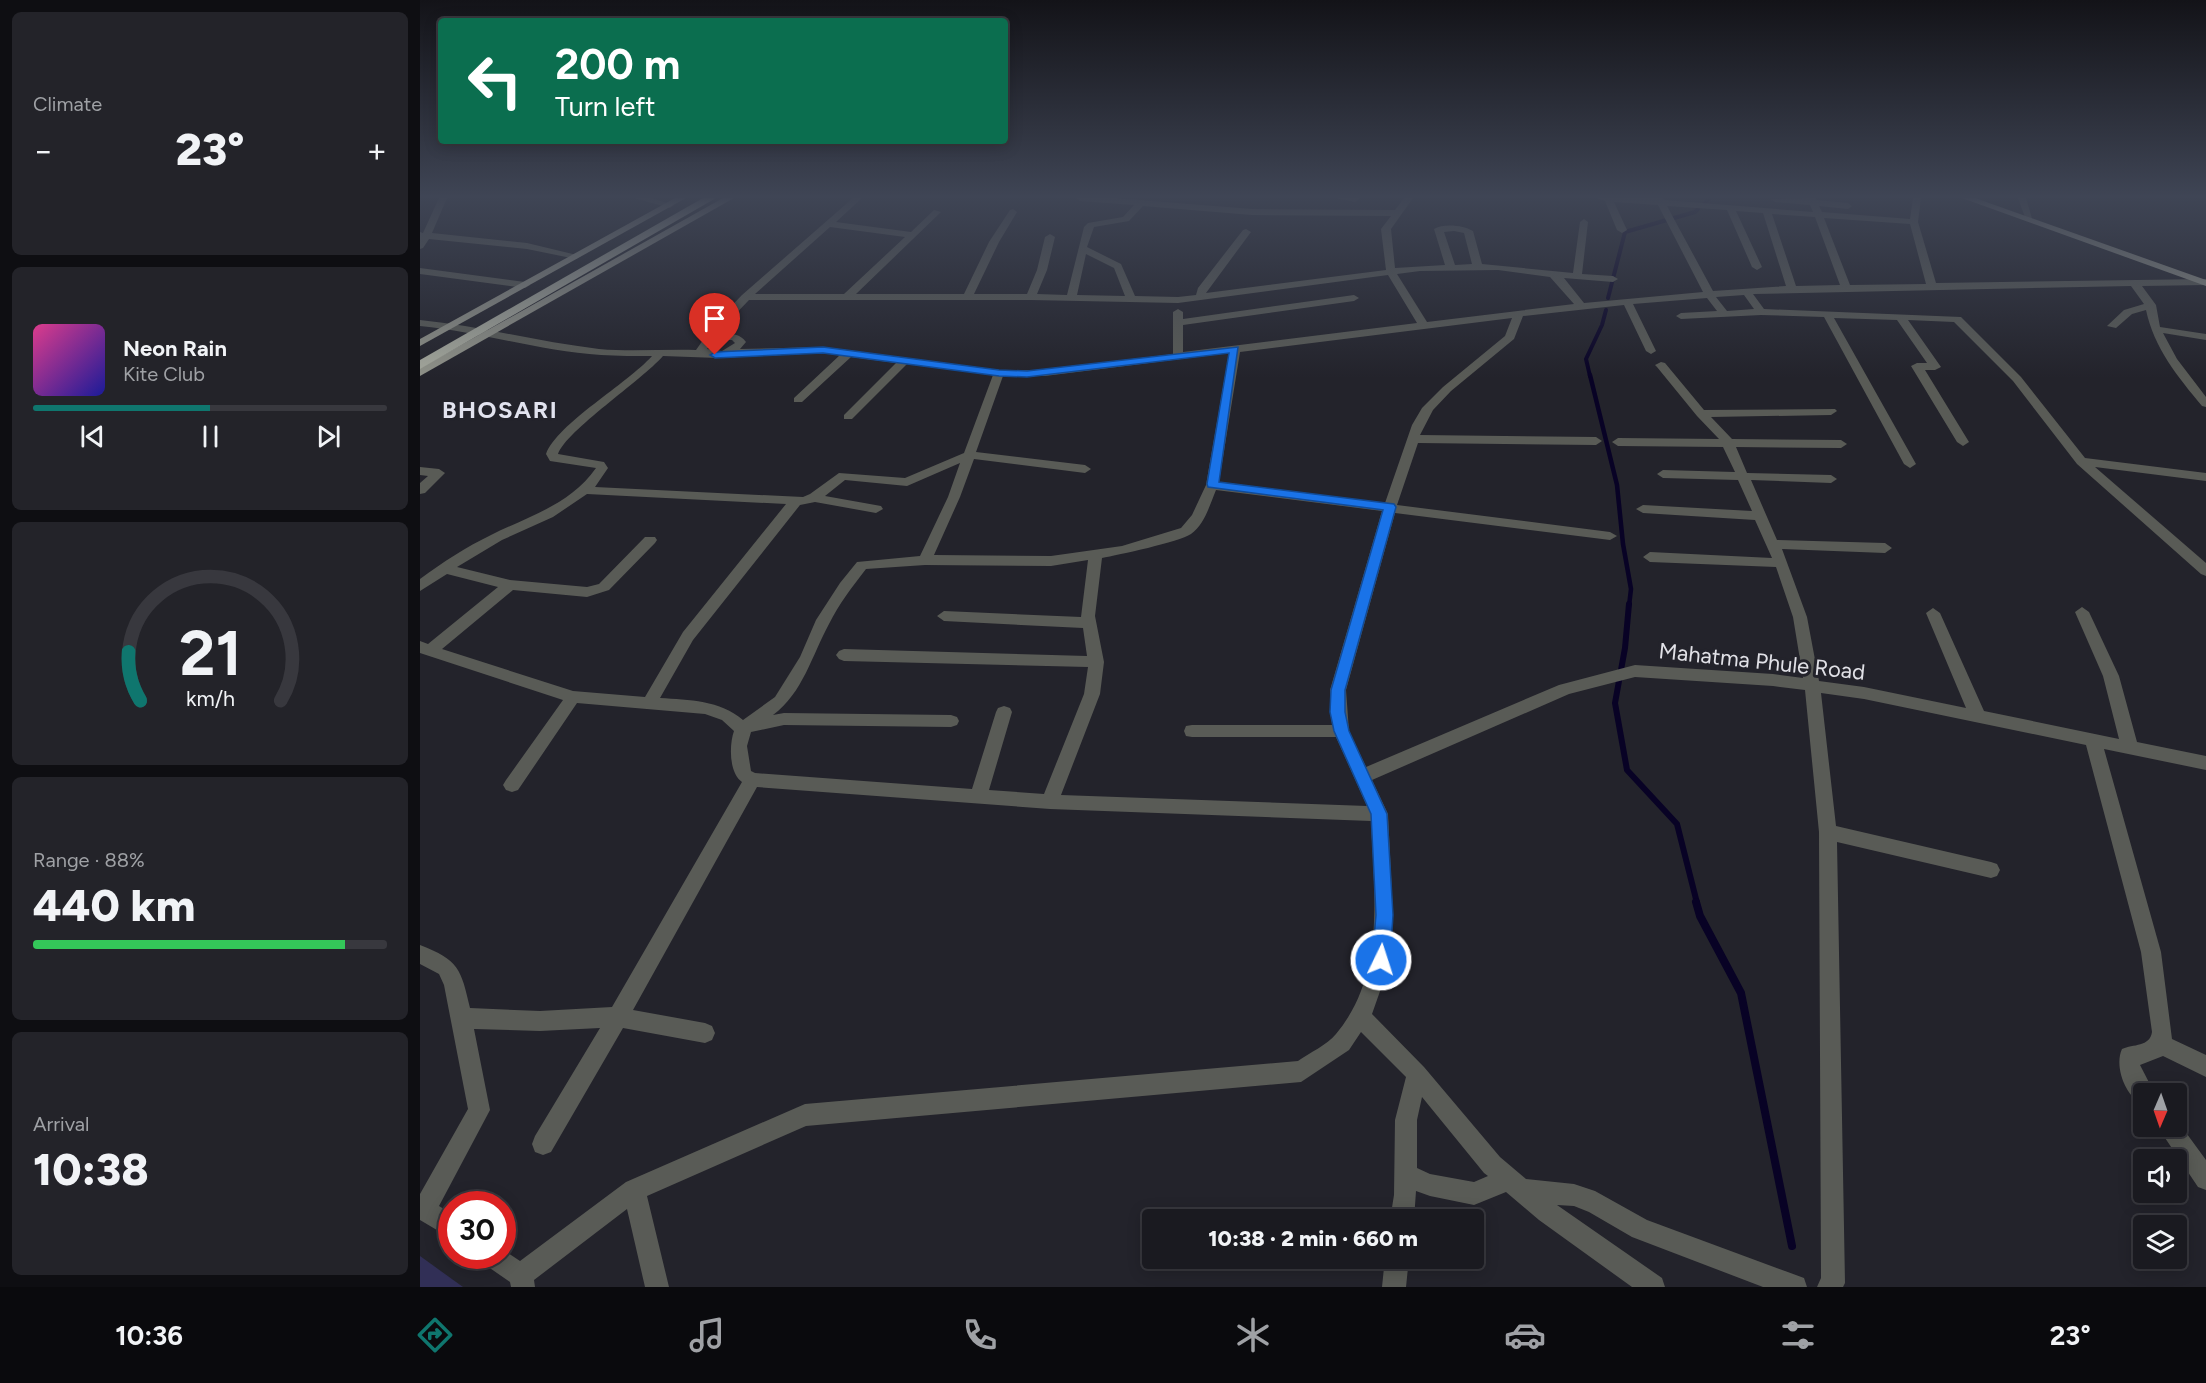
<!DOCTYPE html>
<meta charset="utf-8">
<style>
body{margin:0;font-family:Figtree,sans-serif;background:#232329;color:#f1f3f6;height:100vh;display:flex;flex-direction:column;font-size:22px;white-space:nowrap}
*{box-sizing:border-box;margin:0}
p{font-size:20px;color:#9fa1a5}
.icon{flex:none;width:33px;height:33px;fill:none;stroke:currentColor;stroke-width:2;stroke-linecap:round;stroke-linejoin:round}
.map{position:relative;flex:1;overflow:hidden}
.panel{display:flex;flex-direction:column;gap:12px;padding:12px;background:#0e0e12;width:420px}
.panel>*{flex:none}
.top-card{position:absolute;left:18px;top:18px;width:570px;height:126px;border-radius:6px;box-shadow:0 3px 15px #0003,0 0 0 2px #38383e;background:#0b6e4f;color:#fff;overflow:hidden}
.needle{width:39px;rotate:182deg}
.buttons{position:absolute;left:1713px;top:1083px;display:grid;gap:12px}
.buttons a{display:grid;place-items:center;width:54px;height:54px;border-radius:6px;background:#1a1a20;box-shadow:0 3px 15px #0003,0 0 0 2px #38383e;font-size:30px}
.speed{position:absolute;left:18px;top:1191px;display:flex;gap:12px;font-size:30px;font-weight:700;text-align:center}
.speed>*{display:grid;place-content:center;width:78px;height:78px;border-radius:50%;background:#1a1a20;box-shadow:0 3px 15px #0003,0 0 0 2px #38383e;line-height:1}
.speed .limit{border:9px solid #d22;background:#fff;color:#111}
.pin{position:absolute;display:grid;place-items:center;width:51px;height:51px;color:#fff;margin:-62px -26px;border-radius:50% 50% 50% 0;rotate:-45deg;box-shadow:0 0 6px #0007}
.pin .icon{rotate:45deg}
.me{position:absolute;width:66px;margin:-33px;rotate:4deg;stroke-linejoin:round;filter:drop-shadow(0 0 4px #0008)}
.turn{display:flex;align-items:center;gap:21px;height:126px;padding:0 18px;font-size:27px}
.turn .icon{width:78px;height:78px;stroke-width:2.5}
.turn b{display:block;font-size:42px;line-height:51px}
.big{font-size:45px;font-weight:800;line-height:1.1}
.panel .tile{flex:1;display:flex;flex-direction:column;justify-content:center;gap:9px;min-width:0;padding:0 21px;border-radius:9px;background:#232329}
.panel .dial{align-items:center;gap:0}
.dial svg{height:156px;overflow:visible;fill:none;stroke:#38383e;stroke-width:7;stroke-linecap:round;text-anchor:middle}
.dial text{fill:#f1f3f6;stroke:none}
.song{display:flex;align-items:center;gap:18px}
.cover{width:72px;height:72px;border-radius:9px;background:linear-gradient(135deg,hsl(330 70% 55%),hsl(240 70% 35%))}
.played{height:6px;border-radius:3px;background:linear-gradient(90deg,#0f766e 50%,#38383e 50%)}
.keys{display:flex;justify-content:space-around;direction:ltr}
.heat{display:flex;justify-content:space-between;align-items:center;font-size:33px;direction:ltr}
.charge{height:9px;border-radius:4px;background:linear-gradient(90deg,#34c759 88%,#38383e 0)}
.trip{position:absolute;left:722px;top:1209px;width:342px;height:60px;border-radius:6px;background:#1a1a20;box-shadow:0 3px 15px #0003,0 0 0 2px #38383e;font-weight:800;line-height:60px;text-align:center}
.dock{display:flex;height:96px;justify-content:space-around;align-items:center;background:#0a0a0d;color:#9fa1a5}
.dock .icon{width:42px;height:42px}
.dock .current{color:#0f766e}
.dock b{font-size:27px;color:#f1f3f6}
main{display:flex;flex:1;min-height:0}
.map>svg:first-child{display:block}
</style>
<main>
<section class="panel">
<div class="tile"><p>Climate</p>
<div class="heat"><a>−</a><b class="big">23°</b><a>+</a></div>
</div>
<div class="tile">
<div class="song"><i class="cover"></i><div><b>Neon Rain</b><p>Kite Club</p></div></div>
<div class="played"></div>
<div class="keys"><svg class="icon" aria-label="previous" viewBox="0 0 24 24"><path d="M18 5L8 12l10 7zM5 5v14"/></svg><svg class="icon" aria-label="pause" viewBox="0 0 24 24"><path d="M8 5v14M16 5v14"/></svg><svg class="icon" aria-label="next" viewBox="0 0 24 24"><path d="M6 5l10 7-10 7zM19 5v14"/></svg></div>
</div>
<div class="tile dial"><svg viewBox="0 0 100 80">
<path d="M14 69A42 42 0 1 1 86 69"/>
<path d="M14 69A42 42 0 0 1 8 44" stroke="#0f766e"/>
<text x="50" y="56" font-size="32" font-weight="700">21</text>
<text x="50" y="72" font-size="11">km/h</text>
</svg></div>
<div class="tile"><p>Range · 88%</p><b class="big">440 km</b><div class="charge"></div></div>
<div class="tile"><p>Arrival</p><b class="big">10:38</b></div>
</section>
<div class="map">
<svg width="1786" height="1287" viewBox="0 0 1786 1287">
<rect width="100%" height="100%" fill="#23232b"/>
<path fill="#312f56" d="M 0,1256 L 43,1287 L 0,1287 Z"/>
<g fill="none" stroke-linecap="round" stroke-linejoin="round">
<g stroke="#080225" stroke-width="4">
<path d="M 1285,203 L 1289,198"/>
<path d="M 1188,298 L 1205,232 L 1275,212 L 1278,209"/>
<path d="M 1170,376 L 1166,359 L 1182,325 L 1186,310"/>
</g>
<path stroke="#080225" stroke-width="4.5" d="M 1170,375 L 1197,485 L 1203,544 L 1211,589 L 1209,606"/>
<path stroke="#080225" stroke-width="6" d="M 1209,604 L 1205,648 L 1195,703 L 1207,770 L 1257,824 L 1277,903"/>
<path stroke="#080225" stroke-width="8" d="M 1276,902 L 1280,916 L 1321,993 L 1372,1246"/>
<g fill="#595b56" fill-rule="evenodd">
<path d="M 19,198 L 27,198 L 12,233 L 107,243 L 161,256 L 156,259 L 107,249 L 9,239 L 3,248 L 0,249 L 0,232 L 3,233 Z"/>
<path d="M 214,198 L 231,198 L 254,205 L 250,208 Z"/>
<path d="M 433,198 L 442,198 L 416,222 L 491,232 L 514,210 L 521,212 L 436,294 L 544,294 L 569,242 L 590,210 L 593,209 L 597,212 L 579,242 L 554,294 L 607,294 L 617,270 L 625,237 L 630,234 L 635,237 L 627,270 L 617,294 L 647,295 L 664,227 L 668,223 L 703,217 L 714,205 L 660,201 L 656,198 L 694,198 L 832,209 L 975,210 L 984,198 L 993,198 L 971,229 L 975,268 L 1025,265 L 1014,229 C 1023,223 1044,225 1053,231 L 1062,264 L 1153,273 L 1160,222 L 1164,219 L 1168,222 L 1162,274 L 1193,276 L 1198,279 L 1193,282 L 1144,278 L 1164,303 L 1283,292 L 1238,205 L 1194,202 L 1207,230 L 1202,233 L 1197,230 L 1185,201 L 1176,198 L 1243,198 L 1245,200 L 1393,212 L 1390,205 L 1355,202 L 1351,199 L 1396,198 L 1397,200 L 1428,203 L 1432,206 L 1428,209 L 1399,206 L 1402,212 L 1490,219 L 1493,198 L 1501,198 L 1498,222 L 1516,283 L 1786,279 L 1786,285 L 1722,286 L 1736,305 L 1740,327 L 1786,334 L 1786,340 L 1743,333 L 1757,359 L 1786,397 L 1786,407 L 1782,406 C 1758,377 1734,348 1726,310 L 1712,314 L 1696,328 L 1687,326 L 1704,310 L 1724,304 L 1711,286 L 1333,294 L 1344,309 L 1541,317 L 1601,377 L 1665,458 L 1786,473 L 1786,481 L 1675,467 L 1786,563 L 1786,576 L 1781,574 L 1657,464 L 1593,381 L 1534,322 L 1488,320 L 1521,367 L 1515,370 L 1505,370 L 1549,442 L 1543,446 L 1537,442 L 1491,366 L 1497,363 L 1507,363 L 1477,320 L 1414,318 L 1496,464 L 1490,468 L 1484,464 L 1404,317 L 1341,315 L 1261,319 L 1256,316 L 1261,313 L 1297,311 L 1287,298 L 1213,304 L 1236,351 L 1231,354 L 1226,351 L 1204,305 L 1103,316 L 1094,339 L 1031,391 L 1013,410 L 1000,435 L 1176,437 L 1182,441 L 1176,445 L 998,443 L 977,505 L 1190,532 L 1197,536 L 1190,540 L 975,513 L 926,690 L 929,731 L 946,767 L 1139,685 L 1215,665 L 1353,674 L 1383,678 L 1373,617 L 1356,567 L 1230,562 L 1223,557 L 1230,552 L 1352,558 L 1335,520 L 1223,513 L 1216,509 L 1223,505 L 1332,511 L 1318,480 L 1243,478 L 1237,474 L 1243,470 L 1315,472 L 1303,447 L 1198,446 L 1192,442 L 1198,438 L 1299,439 L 1277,416 L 1237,367 L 1235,365 L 1241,362 L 1245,363 L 1284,410 L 1415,409 L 1417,411 L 1411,415 L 1291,417 L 1312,439 L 1421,440 L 1427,444 L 1421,448 L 1316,447 L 1327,473 L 1411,475 L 1417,479 L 1411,483 L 1331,480 L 1357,540 L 1465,543 L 1472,548 L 1465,553 L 1362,549 L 1387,617 L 1399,681 L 1444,687 L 1546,708 L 1506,613 L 1513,608 L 1520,613 L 1564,711 L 1699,739 L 1683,676 L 1655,612 L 1662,607 L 1669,612 L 1699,676 L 1717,742 L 1786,756 L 1786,770 L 1684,749 L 1741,952 L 1752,1039 L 1786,1055 L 1786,1077 L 1743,1056 L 1720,1065 L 1735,1094 L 1724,1094 L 1724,1105 C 1705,1097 1694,1066 1702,1049 C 1713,1044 1730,1047 1732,1032 L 1721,952 L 1666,745 L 1444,699 L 1401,693 L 1416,826 L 1571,862 L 1577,864 L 1580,870 L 1577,876 L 1571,878 L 1417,842 L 1425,1283 L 1423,1287 L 1397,1287 L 1401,1278 L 1399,832 L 1385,690 L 1353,686 L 1215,677 L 1149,694 L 952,780 L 968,814 L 973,915 L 971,960 L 952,1014 L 1004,1067 L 1080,1157 L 1106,1179 L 1154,1184 L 1175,1191 L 1227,1220 L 1384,1278 L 1387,1287 L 1343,1287 L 1212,1237 L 1169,1212 L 1154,1206 L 1137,1205 L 1242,1278 L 1245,1287 L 1212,1287 L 1119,1220 L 1086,1192 L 1054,1205 L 1010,1196 L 996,1191 L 994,1220 L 970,1220 L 974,1195 L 975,1120 L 986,1077 L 941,1032 L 929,1050 L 881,1082 L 386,1126 L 227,1196 L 249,1287 L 225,1287 L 207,1209 L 114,1280 L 115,1287 L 91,1287 L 90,1282 L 64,1264 L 60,1256 L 82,1256 L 82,1249 L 100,1261 L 206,1182 L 385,1104 L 878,1061 C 889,1053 907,1045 916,1034 C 966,974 954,894 951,821 L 630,809 L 337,787 L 213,1010 L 285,1023 L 292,1026 L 295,1033 L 292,1040 L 285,1043 L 203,1028 L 131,1152 L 123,1155 L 115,1152 L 112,1144 L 115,1136 L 180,1028 L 120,1031 L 54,1029 L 70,1110 L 19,1206 L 32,1214 L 32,1239 L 0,1220 L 0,1194 L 48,1109 L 24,985 L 19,974 L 0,964 L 0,945 C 39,960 41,969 50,1008 L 120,1011 L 192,1007 L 322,782 C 309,773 309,745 314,731 L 302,720 L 285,714 L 157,703 L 98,790 L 92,792 L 86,790 L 83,785 L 86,780 L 143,700 L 0,653 L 0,641 L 8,644 L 78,587 L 27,574 L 0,591 L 0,579 C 23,562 46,547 71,535 C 109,516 150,505 176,468 L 130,461 L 126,454 C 138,423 207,384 232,356 C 215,356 198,356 181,355 C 120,351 61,332 0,326 L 0,320 C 60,326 119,342 179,349 C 211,352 244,349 276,350 L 283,340 L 294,335 L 296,322 L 322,295 ZM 723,206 L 832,215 L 971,216 L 961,229 L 966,270 L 786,293 L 831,232 L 826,229 L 823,230 L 778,288 L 776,295 L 758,297 L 715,296 L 701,264 L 667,247 L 674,227 L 709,221 ZM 1247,206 L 1307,210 L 1332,267 L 1337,270 L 1342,267 L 1316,211 L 1343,213 L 1366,286 L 1293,291 ZM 1352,214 L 1395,217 L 1420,285 L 1376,286 ZM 1404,218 L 1490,224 L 1506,284 L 1430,285 ZM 410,227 L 485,237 L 424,294 L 335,294 ZM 1034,231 L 1044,233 L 1052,264 L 1035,265 L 1024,232 ZM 666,254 L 694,268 L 705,296 L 657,295 ZM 1078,270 L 1130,277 L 1154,304 L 1007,322 L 977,274 L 1000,271 ZM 968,275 L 997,323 L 763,352 L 763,325 L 934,301 L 939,298 L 934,295 L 763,319 L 763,312 L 758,309 L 753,312 L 753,354 L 625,370 L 579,370 L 403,347 L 320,349 L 326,342 C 320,334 314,334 305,334 L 305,325 L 329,300 L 611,300 L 758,303 ZM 1324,295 L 1334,309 L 1307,311 L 1296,297 ZM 1092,318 L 1085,336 L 1023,387 L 1002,408 L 992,425 L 965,503 L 799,482 L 820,352 ZM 301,340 L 312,340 L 315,343 L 302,351 L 287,349 L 291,344 ZM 403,353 L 420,355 L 374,398 L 374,402 L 382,402 L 431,357 L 476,363 L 424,415 L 424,419 L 432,419 L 487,364 L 573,375 L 544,453 L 485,478 L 419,473 L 390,494 L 383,497 L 175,487 L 188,468 L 184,462 L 138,454 C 147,430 221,381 243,356 L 298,358 ZM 809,353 L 786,485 L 772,515 L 761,528 L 702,546 L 631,556 L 514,555 L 540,497 L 554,459 L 665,473 L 671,469 L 665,465 L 556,452 L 583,376 L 625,376 ZM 540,463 L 528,497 L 500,556 L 437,562 L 420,583 L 396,620 L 380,657 L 355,697 L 323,720 C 300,700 269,700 240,698 L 273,640 L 380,505 L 395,502 L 456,513 L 463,509 L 461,506 L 405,496 L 425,480 L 487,486 ZM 796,490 L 962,511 L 910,690 L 912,725 L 772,725 L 766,726 L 764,731 L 766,736 L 772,737 L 916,737 L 947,806 L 641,795 L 680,694 L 684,662 L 675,616 L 682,558 C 698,555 759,542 771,534 C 785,524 790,504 796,490 ZM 167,494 L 366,504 L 263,632 L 225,697 L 153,691 L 22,649 L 93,590 L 167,597 L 189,590 L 235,543 L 237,540 L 235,537 L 225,537 L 179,584 L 167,587 L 90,580 L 37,567 L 82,540 L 133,517 ZM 668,560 L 661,617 L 524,611 L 517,616 L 524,621 L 663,628 L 667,656 L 424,649 L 419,651 L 416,655 L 419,659 L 424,661 L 668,667 L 664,694 L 624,794 L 569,790 L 592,712 L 590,708 L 584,706 L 578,708 L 576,712 L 552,789 L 335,773 L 331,771 L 327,746 L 331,732 L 364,725 L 531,727 L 537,725 L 539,721 L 537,717 L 531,715 L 364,713 L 353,715 C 383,693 392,655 409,624 C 419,604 432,587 446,569 L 505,565 L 631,566 ZM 1002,1097 L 1064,1173 L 1068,1176 L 1054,1182 L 1010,1174 L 997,1168 L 997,1120 Z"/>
<path d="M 915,198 L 939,198 L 939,199 L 935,202 Z"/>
<path d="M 1598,198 L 1606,198 L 1613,222 L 1606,220 Z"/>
<path d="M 0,268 L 105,282 L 110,285 L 105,288 L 0,274 Z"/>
<path d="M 0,467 L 19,469 L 25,473 L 5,493 L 0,494 L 0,483 L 8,476 L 0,475 Z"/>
<path d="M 1756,1119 L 1786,1160 L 1786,1190 L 1778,1187 L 1737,1126 L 1756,1126 Z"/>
<path d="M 965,1258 L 989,1258 L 986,1287 L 962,1287 Z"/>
</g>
<g fill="#8f9188" fill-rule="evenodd">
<path d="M 255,198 L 266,198 L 0,346 L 0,339 Z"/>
<path d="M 303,198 L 314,198 L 0,376 L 0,368 Z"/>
<path d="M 1542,198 L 1555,198 L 1786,280 L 1786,286 Z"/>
</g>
<path fill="#a4a79c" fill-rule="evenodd" d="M 283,198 L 296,198 L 0,369 L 0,360 Z"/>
</g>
<linearGradient id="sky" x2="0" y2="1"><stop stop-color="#131318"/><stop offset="0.52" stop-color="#3f4555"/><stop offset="1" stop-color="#3f4555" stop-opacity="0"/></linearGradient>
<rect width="1786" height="378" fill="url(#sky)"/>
<path fill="#1a73e8" stroke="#114b97" stroke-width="1.5" d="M 403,347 L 579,370 L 607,371 L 818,347 L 799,482 L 974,504 L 976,507 L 925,690 L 925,712 L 929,731 L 967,814 L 973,915 L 970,960 L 967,966 L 961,968 L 955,966 L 952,960 L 956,915 L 951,814 L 914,731 L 910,712 L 911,690 L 963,510 L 788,487 L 787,484 L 809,353 L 607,377 L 579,376 L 403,353 L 295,358 L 290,355 L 295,352 Z"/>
<g text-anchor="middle" stroke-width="6" stroke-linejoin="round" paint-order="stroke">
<g font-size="22" fill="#e1e1e7" stroke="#23232b">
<text transform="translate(1342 661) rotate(6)" y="8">Mahatma Phule Road</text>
</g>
<g font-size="24" font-weight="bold" letter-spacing="1.5" fill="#e2e3ef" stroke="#23232b">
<text x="80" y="418">BHOSARI</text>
</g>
</g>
</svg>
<div class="buttons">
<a><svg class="needle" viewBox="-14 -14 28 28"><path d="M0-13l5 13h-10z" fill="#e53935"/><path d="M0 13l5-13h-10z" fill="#9fa1a5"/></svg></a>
<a><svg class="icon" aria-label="sound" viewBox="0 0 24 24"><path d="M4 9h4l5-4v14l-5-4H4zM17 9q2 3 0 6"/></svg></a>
<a><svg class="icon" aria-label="layers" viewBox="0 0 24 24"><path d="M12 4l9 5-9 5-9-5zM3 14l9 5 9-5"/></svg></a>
</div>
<div class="speed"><div class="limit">30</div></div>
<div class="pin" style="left:295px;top:355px;background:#d93025"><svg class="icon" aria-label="arrive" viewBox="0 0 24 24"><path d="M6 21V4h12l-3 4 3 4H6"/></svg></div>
<svg class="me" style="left:961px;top:960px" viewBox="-20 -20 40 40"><circle r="17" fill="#1a73e8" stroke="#fff" stroke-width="3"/><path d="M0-11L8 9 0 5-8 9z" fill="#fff"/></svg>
<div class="trip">10:38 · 2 min · 660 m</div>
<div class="top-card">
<div class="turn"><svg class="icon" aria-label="left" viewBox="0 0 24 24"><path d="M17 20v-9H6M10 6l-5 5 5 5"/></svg><div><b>200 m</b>Turn left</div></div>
</div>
</div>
</main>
<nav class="dock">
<b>10:36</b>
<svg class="icon current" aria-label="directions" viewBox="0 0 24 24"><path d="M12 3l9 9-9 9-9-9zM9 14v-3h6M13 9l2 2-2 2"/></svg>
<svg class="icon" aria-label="music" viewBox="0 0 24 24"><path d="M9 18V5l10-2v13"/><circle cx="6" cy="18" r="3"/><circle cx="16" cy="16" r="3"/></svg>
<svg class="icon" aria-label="phone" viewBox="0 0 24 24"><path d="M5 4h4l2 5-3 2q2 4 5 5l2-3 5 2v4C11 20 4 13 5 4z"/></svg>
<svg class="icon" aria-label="climate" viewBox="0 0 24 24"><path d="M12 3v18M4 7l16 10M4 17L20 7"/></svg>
<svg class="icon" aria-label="car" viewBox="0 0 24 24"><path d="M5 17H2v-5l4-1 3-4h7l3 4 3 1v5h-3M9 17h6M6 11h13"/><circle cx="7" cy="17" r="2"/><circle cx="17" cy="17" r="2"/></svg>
<svg class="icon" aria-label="filters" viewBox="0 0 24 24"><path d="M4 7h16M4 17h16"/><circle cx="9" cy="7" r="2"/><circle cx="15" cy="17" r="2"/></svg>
<b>23°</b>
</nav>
